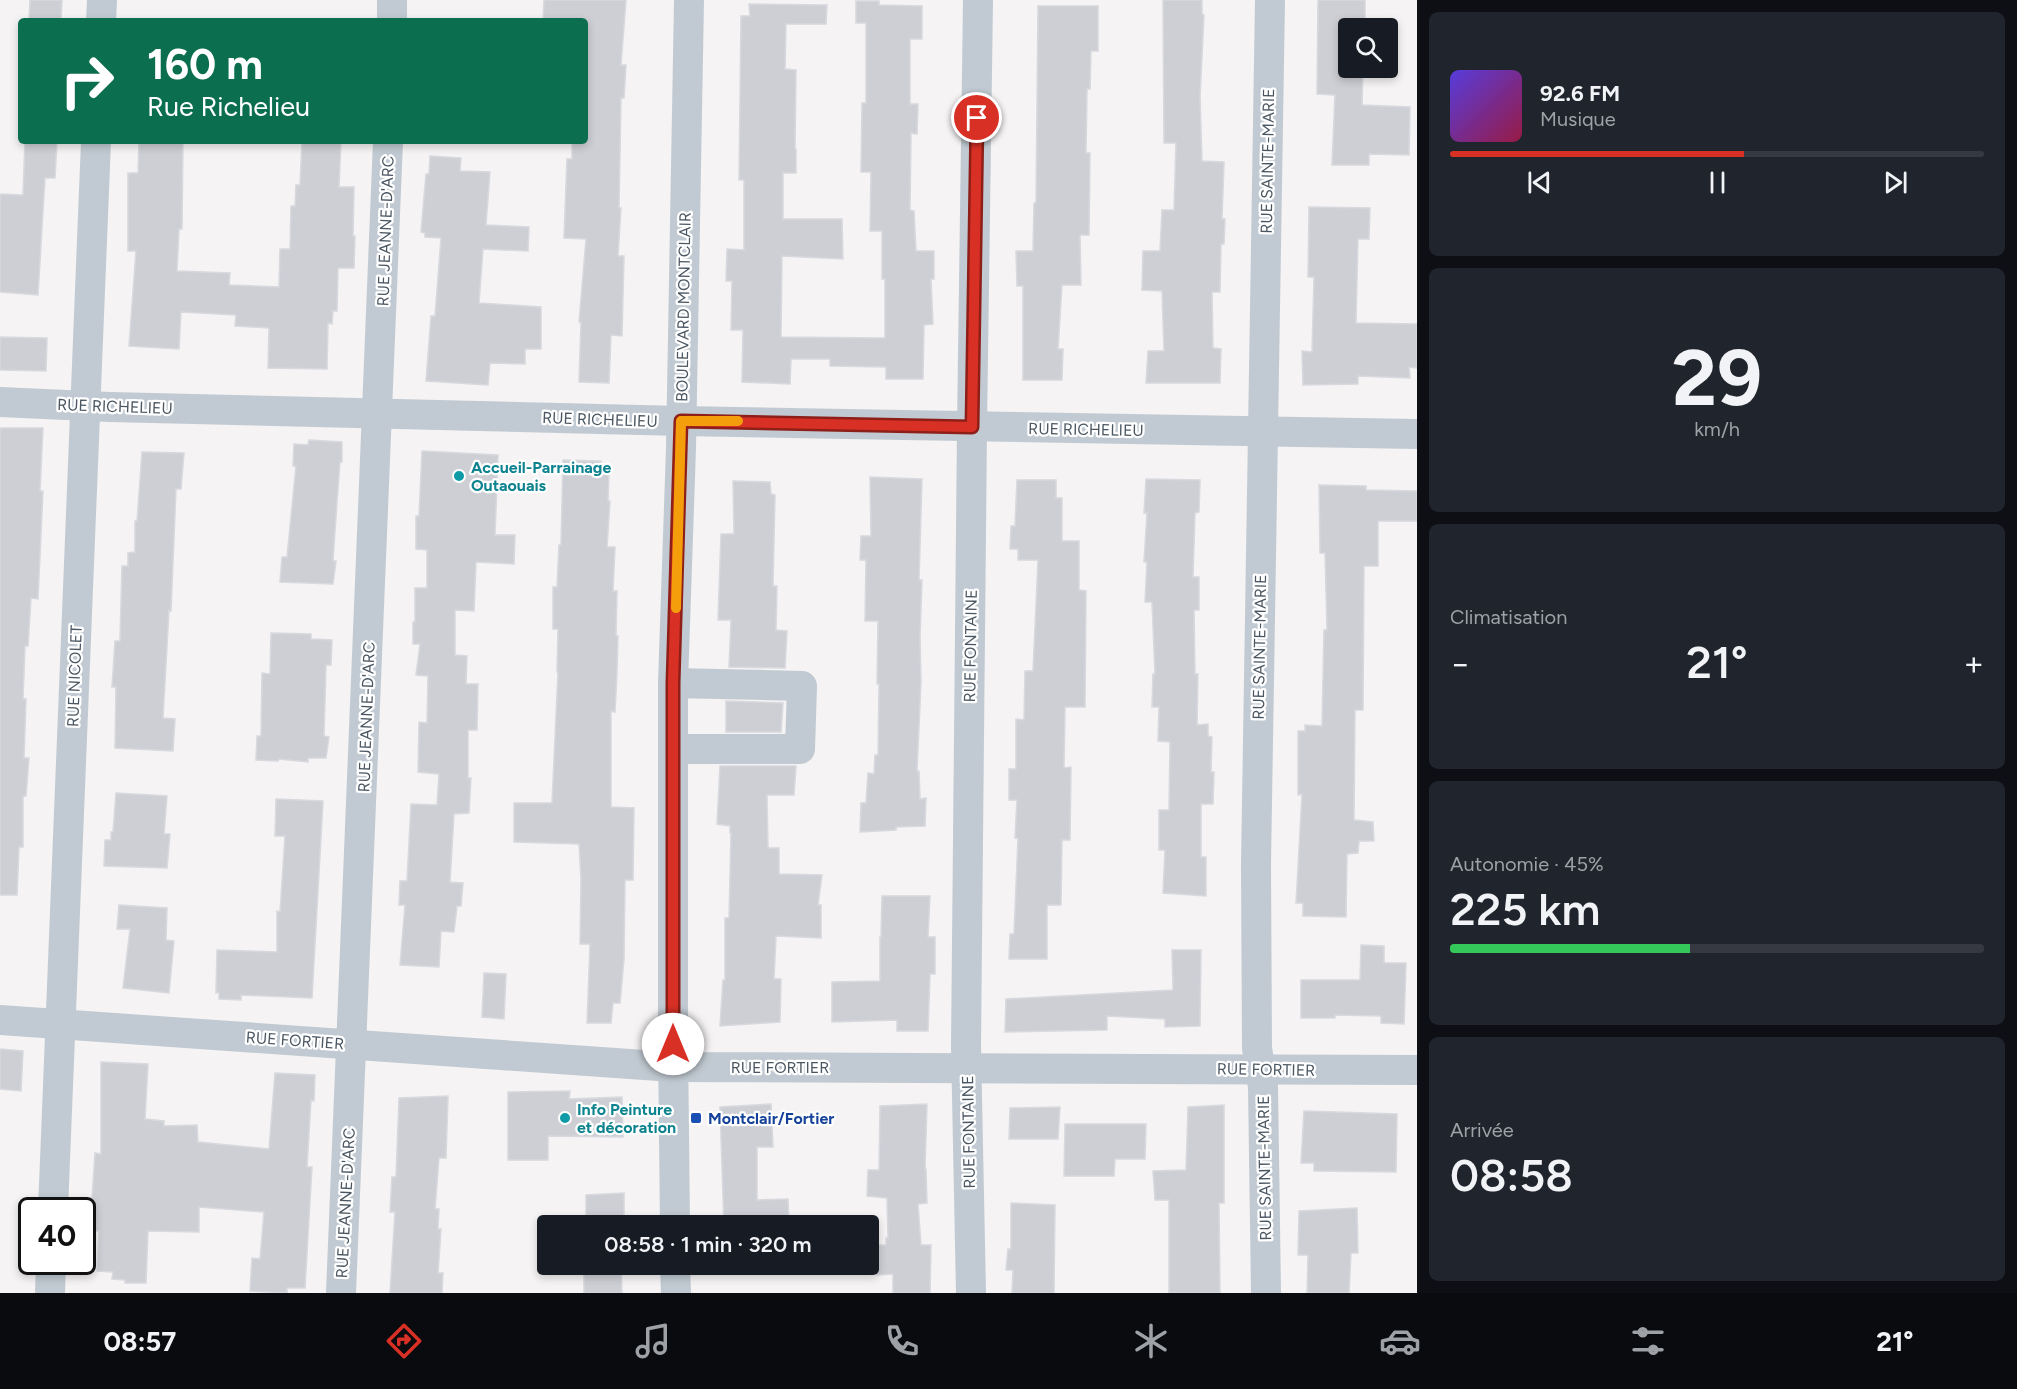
<!DOCTYPE html>
<html lang="fr">
<meta charset="utf-8">
<style>
body{margin:0;font-family:Figtree,sans-serif;background:#20242c;color:#f1f3f6;height:100vh;display:flex;flex-direction:column;font-size:22px;white-space:nowrap}
*{box-sizing:border-box;margin:0}
p{font-size:20px;color:#9ea1a6}
.icon{flex:none;width:33px;height:33px;fill:none;stroke:currentColor;stroke-width:2;stroke-linecap:round;stroke-linejoin:round}
.map{position:relative;flex:1;overflow:hidden}
.details{display:flex;flex-direction:column;gap:12px;padding:12px;background:#0d0f14;width:600px}
.details>*{flex:none}
.hud{position:absolute;left:18px;top:18px;width:570px;height:126px;border-radius:6px;box-shadow:0 3px 9px #0003;background:#0b6e4f;color:#fff;overflow:hidden}
.fabs{position:absolute;left:1338px;top:18px;display:grid;gap:12px}
.fabs a{display:grid;place-items:center;width:60px;height:60px;border-radius:6px;background:#171b24;box-shadow:0 3px 9px #0003;font-size:30px}
.speed{position:absolute;left:18px;top:1197px;display:flex;gap:12px;font-size:30px;font-weight:700;text-align:center}
.speed>*{display:grid;place-content:center;width:78px;height:78px;border-radius:50%;background:#171b24;box-shadow:0 3px 9px #0003;line-height:1}
.speed .limit{border:3px solid #111;border-radius:9px;background:#fff;color:#111}
.pin{position:absolute;display:grid;place-items:center;width:51px;height:51px;color:#fff;margin:-26px;border:3px solid #fff;border-radius:50%;box-shadow:0 2px 6px #0007}
.me{position:absolute;width:66px;margin:-33px;rotate:0deg;stroke-linejoin:round;filter:drop-shadow(0 0 4px #0008)}
.turn{display:flex;align-items:center;gap:21px;height:126px;padding:0 30px;font-size:27px}
.turn .icon{width:78px;height:78px;stroke-width:2.5}
.turn b{display:block;font-size:42px;line-height:51px}
.big{font-size:45px;font-weight:600;line-height:1.1}
.details .widget{flex:1;display:flex;flex-direction:column;justify-content:center;gap:9px;min-width:0;padding:0 21px;border-radius:9px;background:#20242c}
.details .dial{align-items:center;gap:0}
.dial b{font-size:78px;line-height:1}
.song{display:flex;align-items:center;gap:18px}
.cover{width:72px;height:72px;border-radius:9px;background:linear-gradient(135deg,hsl(250 70% 55%),hsl(340 70% 35%))}
.played{height:6px;border-radius:3px;background:linear-gradient(90deg,#d93025 55%,#363941 55%)}
.keys{display:flex;justify-content:space-around;direction:ltr}
.heat{display:flex;justify-content:space-between;align-items:center;font-size:33px;direction:ltr}
.charge{height:9px;border-radius:4px;background:linear-gradient(90deg,#34c759 45%,#363941 0)}
.trip{position:absolute;left:537px;top:1215px;width:342px;height:60px;border-radius:6px;background:#171b24;box-shadow:0 3px 9px #0003;font-weight:600;line-height:60px;text-align:center}
.menu{display:flex;height:96px;justify-content:space-around;align-items:center;background:#090b0e;color:#9ea1a6}
.menu .icon{width:42px;height:42px}
.menu .selected{color:#d93025}
.menu b{font-size:27px;color:#f1f3f6}
main{display:flex;flex:1;min-height:0}
.map>svg:first-child{display:block}
</style>
<main>
<div class="map">
<svg width="1417" height="1293" viewBox="0 0 1417 1293">
<rect width="100%" height="100%" fill="#f5f3f3"/>
<g fill="#cdcfd5" stroke="#d7d9de" stroke-width="1.5">
<path d="M 30,0 L 62,0 L 61,21 L 29,21 Z"/>
<path d="M 544,0 L 626,0 L 621,65 L 626,65 L 624,98 L 621,98 L 619,208 L 621,208 L 618,256 L 624,256 L 622,336 L 611,335 L 609,383 L 579,382 L 581,322 L 579,322 L 586,239 L 564,238 L 567,159 L 572,159 L 572,141 L 585,141 L 585,21 L 543,21 Z"/>
<path d="M 1163,0 L 1202,0 L 1202,14 L 1204,15 L 1200,97 L 1202,161 L 1224,162 L 1222,219 L 1225,219 L 1224,244 L 1221,244 L 1220,292 L 1212,292 L 1213,348 L 1221,349 L 1220,383 L 1146,383 L 1148,351 L 1164,351 L 1162,291 L 1142,290 L 1143,251 L 1160,251 L 1162,210 L 1174,210 L 1176,143 L 1164,143 Z"/>
<path d="M 1318,0 L 1365,0 L 1365,28 L 1348,28 L 1348,68 L 1363,68 L 1362,105 L 1410,107 L 1409,155 L 1369,154 L 1369,165 L 1332,165 L 1335,95 L 1317,94 Z"/>
<path d="M 856,1 L 879,1 L 879,5 L 922,6 L 922,39 L 910,39 L 910,104 L 918,104 L 917,134 L 911,133 L 910,210 L 914,211 L 916,251 L 934,251 L 934,279 L 931,279 L 933,324 L 924,325 L 923,379 L 886,379 L 886,367 L 830,366 L 830,359 L 791,359 L 790,384 L 742,382 L 743,330 L 731,330 L 732,281 L 726,281 L 727,249 L 744,250 L 744,180 L 739,180 L 741,16 L 750,16 L 749,4 L 827,5 L 826,24 L 786,24 L 785,69 L 796,70 L 795,149 L 796,149 L 796,173 L 783,173 L 783,219 L 842,219 L 843,259 L 782,256 L 781,337 L 885,338 L 885,279 L 882,279 L 882,231 L 870,231 L 871,172 L 861,172 L 862,103 L 866,103 L 866,23 L 856,23 Z"/>
<path d="M 1038,6 L 1098,6 L 1098,51 L 1091,51 L 1090,89 L 1087,89 L 1086,153 L 1090,153 L 1089,235 L 1080,235 L 1081,285 L 1062,285 L 1058,349 L 1063,349 L 1062,380 L 1023,380 L 1023,286 L 1017,286 L 1016,251 L 1033,251 L 1034,203 L 1036,203 Z"/>
<path d="M 25,141 L 57,141 L 55,178 L 45,178 L 38,295 L 0,292 L 0,194 L 23,195 Z"/>
<path d="M 139,141 L 183,141 L 182,229 L 179,229 L 177,271 L 230,273 L 229,285 L 279,287 L 280,249 L 290,249 L 291,206 L 295,206 L 296,185 L 300,185 L 302,141 L 341,141 L 339,187 L 354,187 L 353,236 L 355,236 L 354,268 L 338,268 L 337,311 L 333,311 L 332,324 L 328,323 L 327,369 L 268,368 L 269,328 L 235,326 L 236,315 L 181,312 L 179,349 L 129,346 L 136,251 L 128,251 L 128,173 L 138,173 Z"/>
<path d="M 430,156 L 461,158 L 460,171 L 490,172 L 486,225 L 529,227 L 528,251 L 483,249 L 479,303 L 541,307 L 541,349 L 525,349 L 525,364 L 490,363 L 488,385 L 426,381 L 431,316 L 435,316 L 441,238 L 425,237 L 425,233 L 421,232 L 426,174 L 429,174 Z"/>
<path d="M 1309,207 L 1370,208 L 1369,239 L 1358,239 L 1356,323 L 1417,324 L 1417,368 L 1409,367 L 1410,378 L 1358,376 L 1358,384 L 1303,385 L 1302,351 L 1312,352 L 1314,277 L 1308,277 Z"/>
<path d="M 0,337 L 47,338 L 46,371 L 0,370 Z"/>
<path d="M 0,428 L 43,428 L 40,491 L 43,491 L 42,512 L 38,599 L 31,598 L 28,646 L 25,646 L 23,699 L 26,699 L 24,758 L 29,758 L 26,796 L 23,796 L 23,847 L 19,847 L 17,895 L 0,895 Z"/>
<path d="M 309,440 L 342,442 L 342,462 L 340,462 L 337,502 L 333,561 L 336,561 L 333,584 L 280,582 L 282,557 L 287,557 L 296,466 L 293,466 L 294,444 L 308,445 Z"/>
<path d="M 422,451 L 498,455 L 495,535 L 515,535 L 514,564 L 476,562 L 474,611 L 455,610 L 455,655 L 467,656 L 466,684 L 478,684 L 477,730 L 468,730 L 468,778 L 471,778 L 469,813 L 454,814 L 450,882 L 463,883 L 461,906 L 457,906 L 454,932 L 441,931 L 439,967 L 400,965 L 405,905 L 399,905 L 400,881 L 407,881 L 411,804 L 437,805 L 439,774 L 418,772 L 419,722 L 427,723 L 428,676 L 416,675 L 420,644 L 413,644 L 413,622 L 415,622 L 415,588 L 427,588 L 427,550 L 416,549 L 416,516 L 419,516 Z"/>
<path d="M 142,452 L 184,453 L 181,489 L 176,489 L 171,611 L 169,610 L 163,718 L 175,719 L 173,751 L 115,748 L 116,687 L 112,687 L 115,641 L 120,641 L 122,566 L 128,566 L 128,553 L 135,552 L 135,521 L 137,521 Z"/>
<path d="M 563,460 L 601,461 L 602,471 L 609,472 L 608,501 L 610,501 L 607,547 L 615,547 L 613,591 L 617,591 L 616,636 L 618,636 L 617,672 L 615,712 L 611,711 L 611,807 L 634,808 L 633,880 L 625,880 L 624,959 L 620,1003 L 613,1003 L 611,1023 L 587,1023 L 590,944 L 580,944 L 581,879 L 579,844 L 514,842 L 514,803 L 552,803 L 558,672 L 557,672 L 558,629 L 553,629 L 553,587 L 557,587 L 559,545 L 561,545 Z"/>
<path d="M 870,477 L 922,479 L 919,580 L 922,580 L 920,637 L 921,682 L 917,771 L 919,771 L 920,799 L 926,798 L 925,826 L 896,827 L 896,830 L 860,832 L 861,803 L 866,803 L 868,773 L 874,774 L 875,755 L 878,755 L 879,684 L 877,684 L 878,621 L 865,621 L 866,560 L 860,560 L 861,536 L 871,536 Z"/>
<path d="M 1146,479 L 1200,480 L 1199,512 L 1195,513 L 1193,577 L 1199,577 L 1199,610 L 1194,610 L 1195,674 L 1198,674 L 1197,725 L 1208,724 L 1208,736 L 1212,737 L 1211,772 L 1214,772 L 1213,804 L 1201,804 L 1201,857 L 1206,857 L 1206,896 L 1163,893 L 1165,850 L 1159,850 L 1159,810 L 1169,810 L 1170,742 L 1158,741 L 1159,707 L 1152,707 L 1153,674 L 1155,674 L 1152,602 L 1145,602 L 1147,562 L 1144,562 L 1147,513 L 1144,513 Z"/>
<path d="M 1017,480 L 1056,480 L 1056,498 L 1062,498 L 1062,541 L 1079,541 L 1079,590 L 1086,591 L 1085,707 L 1065,707 L 1064,768 L 1071,767 L 1070,840 L 1062,840 L 1061,905 L 1047,905 L 1047,959 L 1009,959 L 1010,934 L 1014,934 L 1018,838 L 1015,838 L 1017,800 L 1009,800 L 1009,769 L 1016,769 L 1016,719 L 1024,720 L 1025,671 L 1033,671 L 1038,560 L 1018,560 L 1018,549 L 1010,549 L 1011,526 L 1015,526 Z"/>
<path d="M 733,481 L 770,482 L 771,494 L 775,495 L 773,586 L 777,586 L 776,630 L 787,631 L 785,668 L 729,667 L 731,620 L 718,620 L 721,534 L 734,534 Z"/>
<path d="M 1319,485 L 1366,486 L 1366,490 L 1417,491 L 1417,521 L 1378,521 L 1378,566 L 1364,566 L 1363,710 L 1355,710 L 1354,820 L 1373,822 L 1374,841 L 1359,841 L 1358,853 L 1347,854 L 1346,917 L 1303,916 L 1303,903 L 1296,903 L 1302,794 L 1298,795 L 1298,731 L 1305,731 L 1305,725 L 1322,726 L 1324,630 L 1327,630 L 1325,553 L 1320,553 Z"/>
<path d="M 271,633 L 311,634 L 311,639 L 332,640 L 331,665 L 326,665 L 324,736 L 329,737 L 326,758 L 308,758 L 308,762 L 279,759 L 278,761 L 256,760 L 257,736 L 261,736 L 262,673 L 270,674 Z"/>
<path d="M 726,701 L 783,703 L 781,732 L 726,732 Z"/>
<path d="M 720,766 L 796,766 L 794,795 L 767,795 L 768,848 L 779,848 L 779,874 L 822,875 L 818,905 L 821,905 L 821,938 L 776,936 L 774,979 L 781,979 L 780,1022 L 720,1026 L 723,980 L 725,980 L 725,918 L 729,918 L 731,833 L 730,833 L 730,826 L 717,824 Z"/>
<path d="M 116,793 L 167,796 L 164,834 L 170,834 L 167,868 L 104,866 L 105,840 L 111,840 L 111,832 L 113,832 Z"/>
<path d="M 276,799 L 323,801 L 312,998 L 241,995 L 241,1000 L 219,999 L 219,992 L 216,993 L 217,950 L 277,952 L 277,911 L 280,912 L 285,836 L 275,836 Z"/>
<path d="M 882,896 L 930,896 L 928,937 L 935,937 L 935,974 L 930,974 L 928,1031 L 897,1031 L 897,1020 L 832,1022 L 832,982 L 880,981 L 880,937 L 881,937 Z"/>
<path d="M 119,905 L 167,908 L 166,940 L 174,941 L 169,993 L 123,988 L 130,929 L 117,929 Z"/>
<path d="M 1361,945 L 1384,946 L 1384,963 L 1406,963 L 1404,1024 L 1381,1023 L 1381,1016 L 1335,1015 L 1335,1018 L 1301,1018 L 1301,980 L 1360,980 Z"/>
<path d="M 1172,950 L 1201,950 L 1200,1026 L 1165,1027 L 1165,1019 L 1107,1016 L 1107,1030 L 1005,1032 L 1006,999 L 1173,990 Z"/>
<path d="M 484,973 L 506,974 L 504,1019 L 482,1017 Z"/>
<path d="M 0,1049 L 23,1051 L 21,1091 L 0,1089 Z"/>
<path d="M 101,1062 L 148,1064 L 145,1119 L 164,1121 L 164,1126 L 197,1125 L 198,1142 L 269,1149 L 275,1073 L 315,1075 L 314,1101 L 311,1100 L 307,1167 L 312,1167 L 305,1288 L 287,1288 L 287,1293 L 250,1291 L 252,1258 L 260,1259 L 264,1212 L 199,1207 L 199,1232 L 148,1231 L 146,1283 L 125,1283 L 125,1280 L 112,1279 L 113,1272 L 97,1271 L 99,1231 L 87,1231 L 89,1198 L 92,1198 L 95,1153 L 101,1154 Z"/>
<path d="M 570,1091 L 569,1099 L 622,1097 L 623,1137 L 548,1136 L 548,1160 L 508,1160 L 508,1092 Z"/>
<path d="M 448,1096 L 446,1158 L 439,1158 L 435,1209 L 439,1209 L 438,1229 L 441,1229 L 438,1273 L 443,1273 L 442,1293 L 390,1293 L 395,1212 L 390,1212 L 392,1177 L 396,1177 L 399,1098 Z"/>
<path d="M 771,1104 L 773,1147 L 757,1147 L 757,1200 L 788,1199 L 789,1226 L 724,1226 L 720,1107 Z"/>
<path d="M 927,1104 L 925,1169 L 926,1169 L 927,1203 L 918,1204 L 921,1245 L 931,1245 L 930,1293 L 893,1293 L 893,1274 L 877,1275 L 876,1245 L 886,1245 L 886,1238 L 888,1238 L 887,1198 L 867,1196 L 868,1170 L 879,1170 L 880,1106 Z"/>
<path d="M 1224,1105 L 1224,1203 L 1219,1203 L 1220,1293 L 1169,1293 L 1169,1200 L 1155,1200 L 1153,1171 L 1186,1170 L 1188,1107 Z"/>
<path d="M 1060,1107 L 1058,1139 L 1009,1139 L 1010,1108 Z"/>
<path d="M 1304,1111 L 1397,1114 L 1396,1172 L 1314,1171 L 1314,1163 L 1301,1163 Z"/>
<path d="M 1065,1124 L 1146,1124 L 1145,1159 L 1115,1159 L 1114,1176 L 1064,1176 Z"/>
<path d="M 624,1193 L 624,1226 L 586,1226 L 586,1195 Z"/>
<path d="M 1011,1203 L 1055,1205 L 1054,1293 L 1012,1293 L 1013,1270 L 1006,1270 L 1008,1249 L 1011,1249 Z"/>
<path d="M 1357,1208 L 1358,1253 L 1351,1253 L 1349,1293 L 1307,1293 L 1308,1255 L 1298,1255 L 1299,1211 Z"/>
<path d="M 584,1264 L 621,1264 L 622,1293 L 584,1293 Z"/>
</g>
<g fill="none" stroke-linecap="round" stroke-linejoin="round">
<g stroke="#c1cad2" stroke-width="30">
<path d="M 101,21 L 102,0"/>
<path d="M 392,21 L 392,0"/>
<path d="M 0,402 L 110,407 L 681,421 L 1417,434"/>
<path d="M 673,749 L 800,749 L 802,686 L 673,683"/>
<path d="M 0,1020 L 673,1067 L 1417,1070"/>
<path d="M 53,1210 L 96,141"/>
<path d="M 675,1226 L 673,1044 L 673,683 L 681,448 L 689,0"/>
<path d="M 675,1264 L 676,1293"/>
<path d="M 50,1293 L 51,1262"/>
<path d="M 341,1293 C 358,909 375,525 388,141"/>
<path d="M 971,1293 L 966,1047 L 972,427 L 978,0"/>
<path d="M 1266,1293 L 1263,1087 L 1257,1048 L 1256,864 L 1270,0"/>
</g>
</g>
<g fill="none" stroke-linecap="round" stroke-linejoin="round">
<g stroke="#8d1f18" stroke-width="15">
<path id="route" d="M 673,1044 L 673,683 L 681,421 L 972,427 L 977,118"/>
</g>
<use href="#route" stroke="#d93025" stroke-width="10"/>
<path stroke="#f59e0b" stroke-width="10" d="M 676,608 L 681,421 L 738,421"/>
</g>
<g fill="#0f9aa8" stroke="#fff" stroke-width="2">
<circle cx="459" cy="476" r="6"/>
<circle cx="565" cy="1118" r="6"/>
</g>
<rect fill="#1a4fb4" stroke="#fff" stroke-width="2" x="690" y="1112" width="12" height="12" rx="3"/>
<g text-anchor="middle" stroke-width="4.5" stroke-linejoin="round" paint-order="stroke">
<g font-size="16" fill="#4a5661" stroke="#fff">
<text transform="translate(1267 161) rotate(-89)" y="6">RUE SAINTE-MARIE</text>
<text transform="translate(385 231) rotate(-88)" y="6">RUE JEANNE-D'ARC</text>
<text transform="translate(683 307) rotate(-89)" y="6">BOULEVARD MONTCLAIR</text>
<text transform="translate(115 406) rotate(2)" y="6">RUE RICHELIEU</text>
<text transform="translate(600 419) rotate(2)" y="6">RUE RICHELIEU</text>
<text transform="translate(1086 429) rotate(1)" y="6">RUE RICHELIEU</text>
<text transform="translate(970 646) rotate(-89)" y="6">RUE FONTAINE</text>
<text transform="translate(1259 647) rotate(-89)" y="6">RUE SAINTE-MARIE</text>
<text transform="translate(74 676) rotate(-88)" y="6">RUE NICOLET</text>
<text transform="translate(366 717) rotate(-88)" y="6">RUE JEANNE-D'ARC</text>
<text transform="translate(295 1040) rotate(4)" y="6">RUE FORTIER</text>
<text x="780" y="1073">RUE FORTIER</text>
<text transform="translate(1266 1069) rotate(1)" y="6">RUE FORTIER</text>
<text transform="translate(968 1132) rotate(-91)" y="6">RUE FONTAINE</text>
<text transform="translate(1264 1168) rotate(-91)" y="6">RUE SAINTE-MARIE</text>
<text transform="translate(345 1203) rotate(-87)" y="6">RUE JEANNE-D'ARC</text>
</g>
<g font-size="16" font-weight="bold" fill="#0d838f" stroke="#fff" text-anchor="start">
<text x="471" y="473">Accueil-Parrainage<tspan x="471" dy="18">Outaouais</tspan></text>
<text x="577" y="1115">Info Peinture<tspan x="577" dy="18">et décoration</tspan></text>
</g>
<g font-size="16" font-weight="bold" fill="#164399" stroke="#fff" text-anchor="start">
<text x="708" y="1124">Montclair/Fortier</text>
</g>
</g>
</svg>
<div class="fabs">
<a><svg class="icon" aria-label="search" viewBox="0 0 24 24"><circle cx="10" cy="10" r="6"/><path d="M15 15l6 6"/></svg></a>
</div>
<div class="speed"><div class="limit">40</div></div>
<div class="pin" style="left:977px;top:118px;background:#d93025"><svg class="icon" aria-label="arrive" viewBox="0 0 24 24"><path d="M6 21V4h12l-3 4 3 4H6"/></svg></div>
<svg class="me" style="left:673px;top:1044px" viewBox="-20 -20 40 40"><circle r="19" fill="#fff"/><path d="M0-13L10 11 0 6-10 11z" fill="#d93025"/></svg>
<div class="trip">08:58 · 1 min · 320 m</div>
<div class="hud">
<div class="turn"><svg class="icon" aria-label="right" viewBox="0 0 24 24"><path d="M7 20v-9h11M14 6l5 5-5 5"/></svg><div><b>160 m</b>Rue Richelieu</div></div>
</div>
</div>
<section class="details">
<div class="widget">
<div class="song"><i class="cover"></i><div><b>92.6 FM</b><p>Musique</p></div></div>
<div class="played"></div>
<div class="keys"><svg class="icon" aria-label="previous" viewBox="0 0 24 24"><path d="M18 5L8 12l10 7zM5 5v14"/></svg><svg class="icon" aria-label="pause" viewBox="0 0 24 24"><path d="M8 5v14M16 5v14"/></svg><svg class="icon" aria-label="next" viewBox="0 0 24 24"><path d="M6 5l10 7-10 7zM19 5v14"/></svg></div>
</div>
<div class="widget dial"><b>29</b><p>km/h</p></div>
<div class="widget"><p>Climatisation</p>
<div class="heat"><a>−</a><b class="big">21°</b><a>+</a></div>
</div>
<div class="widget"><p>Autonomie · 45%</p><b class="big">225 km</b><div class="charge"></div></div>
<div class="widget"><p>Arrivée</p><b class="big">08:58</b></div>
</section>
</main>
<nav class="menu">
<b>08:57</b>
<svg class="icon selected" aria-label="directions" viewBox="0 0 24 24"><path d="M12 3l9 9-9 9-9-9zM9 14v-3h6M13 9l2 2-2 2"/></svg>
<svg class="icon" aria-label="music" viewBox="0 0 24 24"><path d="M9 18V5l10-2v13"/><circle cx="6" cy="18" r="3"/><circle cx="16" cy="16" r="3"/></svg>
<svg class="icon" aria-label="phone" viewBox="0 0 24 24"><path d="M5 4h4l2 5-3 2q2 4 5 5l2-3 5 2v4C11 20 4 13 5 4z"/></svg>
<svg class="icon" aria-label="climate" viewBox="0 0 24 24"><path d="M12 3v18M4 7l16 10M4 17L20 7"/></svg>
<svg class="icon" aria-label="car" viewBox="0 0 24 24"><path d="M5 17H2v-5l4-1 3-4h7l3 4 3 1v5h-3M9 17h6M6 11h13"/><circle cx="7" cy="17" r="2"/><circle cx="17" cy="17" r="2"/></svg>
<svg class="icon" aria-label="filters" viewBox="0 0 24 24"><path d="M4 7h16M4 17h16"/><circle cx="9" cy="7" r="2"/><circle cx="15" cy="17" r="2"/></svg>
<b>21°</b>
</nav>
